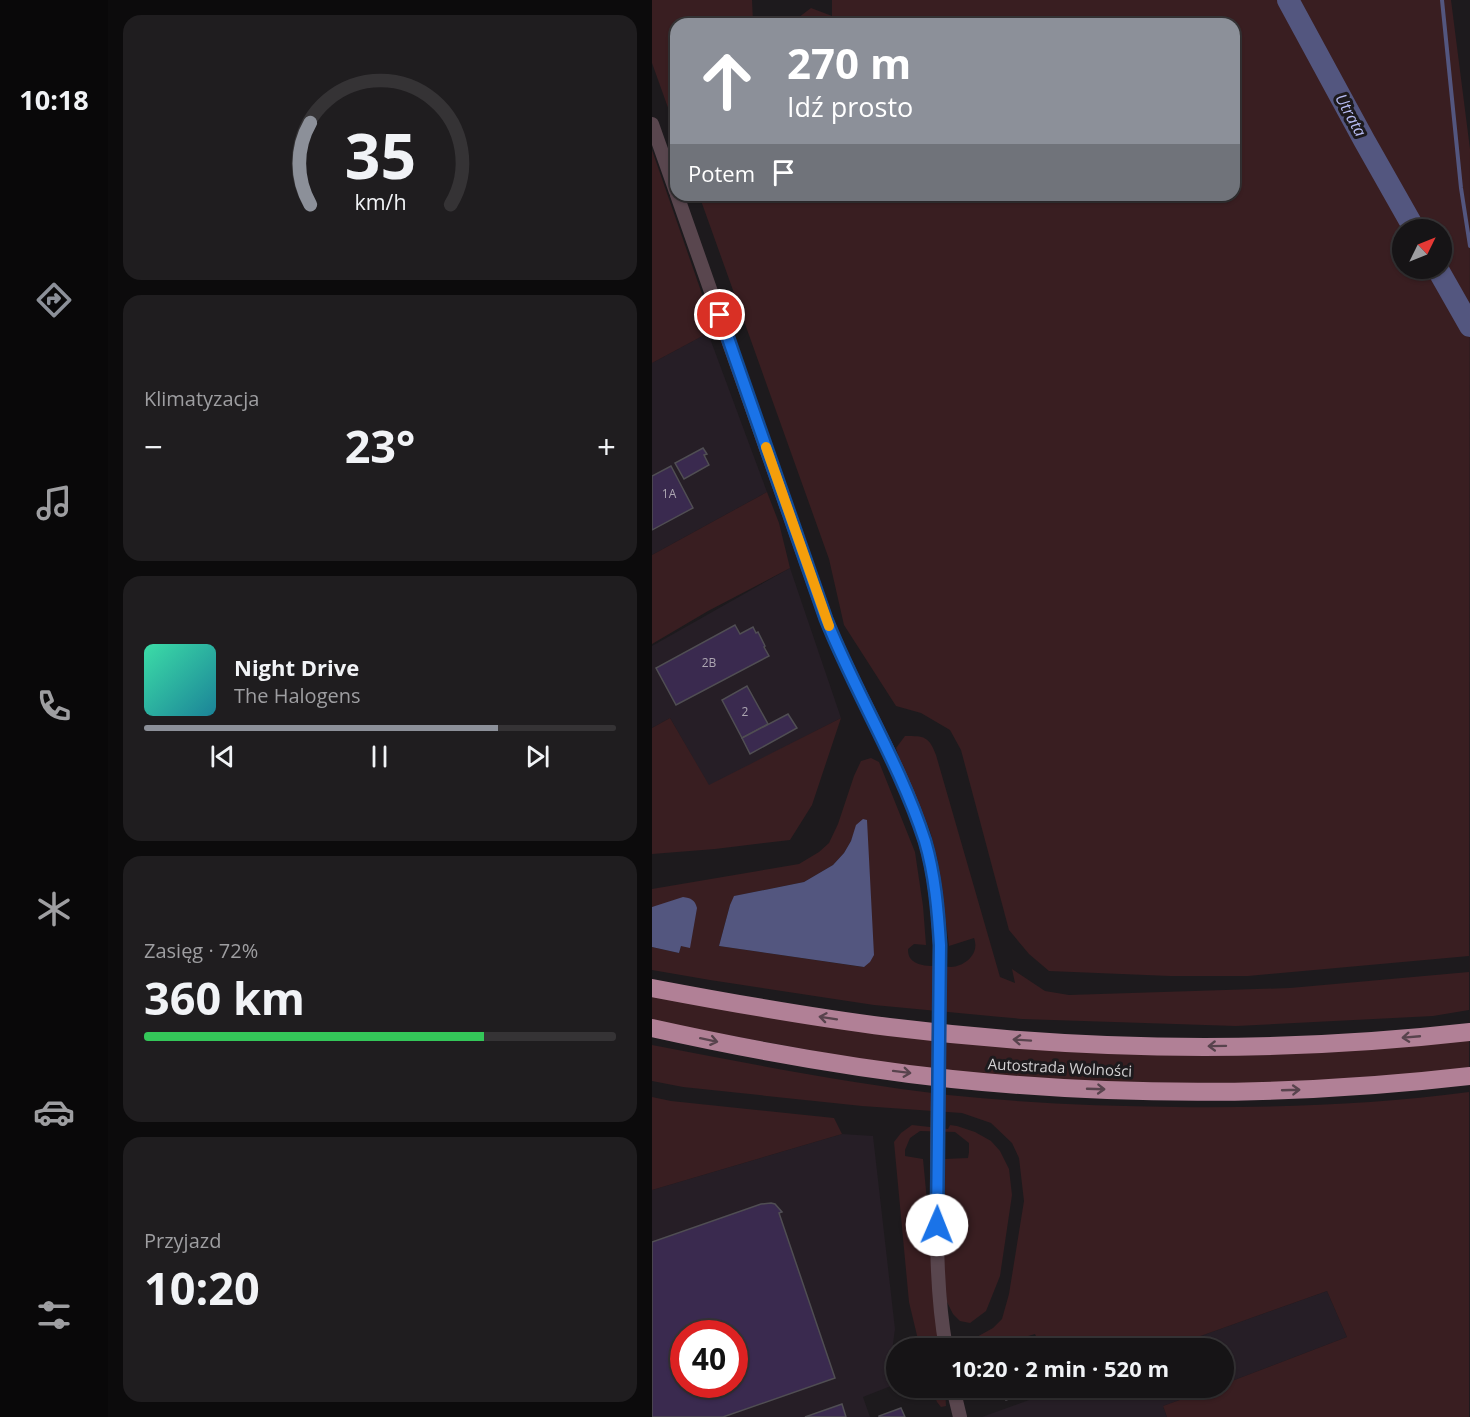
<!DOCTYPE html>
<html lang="pl">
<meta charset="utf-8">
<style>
body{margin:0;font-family:"Open Sans",sans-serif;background:#1f1d1f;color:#f1f3f6;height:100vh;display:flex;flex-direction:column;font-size:22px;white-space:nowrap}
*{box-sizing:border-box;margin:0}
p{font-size:20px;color:#9e9ea1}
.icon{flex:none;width:33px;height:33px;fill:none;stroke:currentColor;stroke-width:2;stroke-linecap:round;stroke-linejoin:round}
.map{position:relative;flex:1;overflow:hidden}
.side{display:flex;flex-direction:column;gap:15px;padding:15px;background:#0c0b0c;width:544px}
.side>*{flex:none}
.banner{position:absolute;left:18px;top:18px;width:570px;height:183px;border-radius:18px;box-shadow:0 2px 4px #0004,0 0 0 2px #353335;background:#8c9099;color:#fff;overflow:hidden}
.needle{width:39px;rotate:47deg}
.fabs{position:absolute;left:740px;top:219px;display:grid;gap:12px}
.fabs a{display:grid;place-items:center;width:60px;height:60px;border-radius:50%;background:#161416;box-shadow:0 2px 4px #0004,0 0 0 2px #353335;font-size:30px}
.speed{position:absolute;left:18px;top:1320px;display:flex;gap:12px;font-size:30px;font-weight:700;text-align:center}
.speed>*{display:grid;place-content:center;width:78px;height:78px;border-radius:50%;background:#161416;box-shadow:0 2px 4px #0004,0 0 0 2px #353335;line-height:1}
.speed .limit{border:9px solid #d22;background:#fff;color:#111}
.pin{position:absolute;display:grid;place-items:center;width:51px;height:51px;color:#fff;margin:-26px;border:3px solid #fff;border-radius:50%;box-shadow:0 2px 6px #0007}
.me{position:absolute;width:66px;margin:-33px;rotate:1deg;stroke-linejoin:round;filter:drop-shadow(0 0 4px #0008)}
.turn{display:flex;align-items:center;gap:21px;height:126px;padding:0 18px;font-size:27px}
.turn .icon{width:78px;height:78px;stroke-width:2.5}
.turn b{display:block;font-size:42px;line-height:51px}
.then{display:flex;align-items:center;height:57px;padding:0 18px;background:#0003;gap:12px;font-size:22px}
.big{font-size:45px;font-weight:700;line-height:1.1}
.side .card{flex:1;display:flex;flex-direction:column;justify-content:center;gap:9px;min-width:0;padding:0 21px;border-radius:18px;background:#1f1d1f}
.side .dial{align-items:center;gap:0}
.dial svg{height:156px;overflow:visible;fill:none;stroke:#353335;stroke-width:7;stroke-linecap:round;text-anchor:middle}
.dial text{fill:#f1f3f6;stroke:none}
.song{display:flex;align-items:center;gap:18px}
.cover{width:72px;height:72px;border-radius:9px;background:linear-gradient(135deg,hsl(160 70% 55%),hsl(190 70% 35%))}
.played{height:6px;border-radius:3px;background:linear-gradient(90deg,#8c9099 75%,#353335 75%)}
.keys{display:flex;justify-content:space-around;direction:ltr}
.heat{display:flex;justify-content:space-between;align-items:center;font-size:33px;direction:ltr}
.charge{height:9px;border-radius:4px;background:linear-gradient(90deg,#34c759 72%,#353335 0)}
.trip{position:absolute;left:234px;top:1338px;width:348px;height:60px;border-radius:30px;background:#161416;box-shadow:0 2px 4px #0004,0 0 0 2px #353335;font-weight:700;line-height:60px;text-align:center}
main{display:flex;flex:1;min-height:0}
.menu{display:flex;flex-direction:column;width:108px;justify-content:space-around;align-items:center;background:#090809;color:#9e9ea1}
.menu .icon{width:42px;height:42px}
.menu .active{color:#8c9099}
.menu b{font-size:27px;color:#f1f3f6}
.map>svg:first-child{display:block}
</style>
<main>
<nav class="menu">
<b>10:18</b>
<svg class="icon active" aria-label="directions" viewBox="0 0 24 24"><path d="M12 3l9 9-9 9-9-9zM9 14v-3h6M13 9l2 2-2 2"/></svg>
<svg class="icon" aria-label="music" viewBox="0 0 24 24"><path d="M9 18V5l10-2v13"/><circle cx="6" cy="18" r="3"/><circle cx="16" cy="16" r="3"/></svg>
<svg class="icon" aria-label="phone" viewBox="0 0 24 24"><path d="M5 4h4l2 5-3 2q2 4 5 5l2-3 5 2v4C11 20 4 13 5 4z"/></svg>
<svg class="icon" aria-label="climate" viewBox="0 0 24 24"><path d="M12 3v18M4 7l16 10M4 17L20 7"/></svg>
<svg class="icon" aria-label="car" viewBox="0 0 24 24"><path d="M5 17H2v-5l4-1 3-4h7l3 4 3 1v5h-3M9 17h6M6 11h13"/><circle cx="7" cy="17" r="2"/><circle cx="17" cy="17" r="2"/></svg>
<svg class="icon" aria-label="filters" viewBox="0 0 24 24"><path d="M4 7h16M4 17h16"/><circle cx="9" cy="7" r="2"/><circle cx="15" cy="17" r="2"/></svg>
</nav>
<section class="side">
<div class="card dial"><svg viewBox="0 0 100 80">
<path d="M14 69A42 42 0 1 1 86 69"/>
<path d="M14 69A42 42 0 0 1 14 27" stroke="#8c9099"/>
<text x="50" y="56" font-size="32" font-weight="700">35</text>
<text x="50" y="72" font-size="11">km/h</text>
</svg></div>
<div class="card"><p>Klimatyzacja</p>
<div class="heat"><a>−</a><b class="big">23°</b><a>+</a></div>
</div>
<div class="card">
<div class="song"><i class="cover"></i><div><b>Night Drive</b><p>The Halogens</p></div></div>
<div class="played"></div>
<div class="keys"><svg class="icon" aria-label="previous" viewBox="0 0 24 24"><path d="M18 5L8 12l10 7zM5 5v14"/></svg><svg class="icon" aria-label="pause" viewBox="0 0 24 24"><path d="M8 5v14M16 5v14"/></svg><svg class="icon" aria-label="next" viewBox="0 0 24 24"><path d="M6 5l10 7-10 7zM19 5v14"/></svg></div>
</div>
<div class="card"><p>Zasięg · 72%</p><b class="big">360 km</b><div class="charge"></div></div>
<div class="card"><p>Przyjazd</p><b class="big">10:20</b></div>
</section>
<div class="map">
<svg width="818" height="1417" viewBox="0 0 818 1417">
<rect width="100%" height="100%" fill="#1d1a1d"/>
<g fill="#261e26" fill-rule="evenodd">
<path d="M 56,333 L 115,492 L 0,555 L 0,363 Z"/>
<path d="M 138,568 L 189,718 L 57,786 L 18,718 L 0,728 L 0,646 Z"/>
<path d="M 190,1134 L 221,1136 L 243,1329 L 240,1351 L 243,1358 L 244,1358 L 244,1384 L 211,1397 L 218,1417 L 0,1417 L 0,1190 ZM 32,1334 L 82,1334 L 82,1384 L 32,1384 Z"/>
<path d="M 675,1291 L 695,1337 L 572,1384 L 572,1348 L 515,1348 Z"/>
<path d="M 410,1388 L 561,1388 L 511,1406 L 515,1417 L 330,1417 Z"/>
</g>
<g fill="#391e21" fill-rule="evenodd">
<path d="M 0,0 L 100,0 L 101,22 L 109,24 L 24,24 L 24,130 L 0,63 Z"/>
<path d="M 180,0 L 799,0 L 818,149 L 817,956 L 596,976 L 518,976 L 397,971 L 377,954 L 357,930 L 309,750 L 298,730 L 269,713 L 244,706 L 192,625 L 177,559 L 47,195 L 582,195 L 582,24 L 138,24 L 159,8 L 180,16 ZM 750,230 L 789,230 L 789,268 L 750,268 Z"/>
<path d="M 0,150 L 59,320 L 56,333 L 0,363 Z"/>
<path d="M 115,492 L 127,523 L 138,568 L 56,611 L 0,644 L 0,555 Z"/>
<path d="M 18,718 L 57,785 L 189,718 L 160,805 L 138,840 L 63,849 L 0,854 L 0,728 Z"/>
<path d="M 253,736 C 272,736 277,736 284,755 L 348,977 L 363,983 L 360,969 L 393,991 L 417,995 L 638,988 L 817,972 L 817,1010 L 781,1016 L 584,1026 L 370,1019 L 222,1005 L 58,980 L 0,970 L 0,947 L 27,953 L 29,946 L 10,905 L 0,907 L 0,889 L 147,864 L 167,852 L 177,843 L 186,824 L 202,776 L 209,761 L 219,758 L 227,762 L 263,852 L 271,906 L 274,945 L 262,944 L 256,949 C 256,954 257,958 261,961 C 268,966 277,966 285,966 C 289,966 294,967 299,967 C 313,966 328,954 322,938 L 297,946 L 286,862 L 278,831 L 247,758 L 244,748 ZM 205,825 L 211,967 L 67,946 L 78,905 L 83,896 L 152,882 L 181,865 L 192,853 L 199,841 Z"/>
<path d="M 0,995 L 303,1042 L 817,1038 L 817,1069 L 707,1079 L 599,1084 L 443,1082 L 301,1072 L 211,1060 L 0,1021 Z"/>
<path d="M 0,1045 C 98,1064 196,1083 296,1095 C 371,1103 447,1106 523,1107 C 620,1108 721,1105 817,1092 L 817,1417 L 515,1417 L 511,1406 L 561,1388 L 572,1388 L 572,1384 L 695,1337 L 675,1291 L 515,1348 L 389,1348 L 383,1334 L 350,1344 L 341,1348 L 308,1348 L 323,1338 L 341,1328 L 350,1319 L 357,1294 L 372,1201 L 367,1158 L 360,1143 L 339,1123 L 310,1113 L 210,1106 L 31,1087 L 0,1081 Z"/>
<path d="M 0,1097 L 19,1101 L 182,1118 L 190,1134 L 0,1190 Z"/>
<path d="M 260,1125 L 296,1129 L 298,1125 L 305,1126 L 323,1132 L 339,1141 L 348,1151 L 357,1169 L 360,1195 L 348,1276 L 334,1311 L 318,1323 L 308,1321 L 301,1314 L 295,1302 L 292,1277 L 293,1159 L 316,1158 L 317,1152 L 317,1143 L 303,1132 L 268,1131 L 258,1138 L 253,1150 L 253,1156 L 271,1159 L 289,1348 L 268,1348 L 257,1302 L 242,1142 L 249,1133 Z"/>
<path d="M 279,1388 L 293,1388 L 294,1406 L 289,1407 L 285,1402 Z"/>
</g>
<g fill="#53567f">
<path d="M 211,819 L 215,820 L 222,955 L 218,962 L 212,967 L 67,946 L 78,905 L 82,896 L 152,882 L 181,865 L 192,853 L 199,841 L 204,825 Z"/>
<path d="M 31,897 C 39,898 43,900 45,908 L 38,948 L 29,946 L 27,953 L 0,947 L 0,907 Z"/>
</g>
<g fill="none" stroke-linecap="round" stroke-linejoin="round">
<path stroke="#53567f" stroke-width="4" d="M 790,0 L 809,188 L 818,246"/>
<g stroke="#53567f" stroke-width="22">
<path d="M 636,0 L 712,140 L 763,230"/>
<path d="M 785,268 L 818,326"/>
</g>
</g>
<g fill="#3a2a4f" stroke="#504e53" stroke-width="1.5" fill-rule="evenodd">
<path d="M 51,448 L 55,454 L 52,455 L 57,465 L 32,479 L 23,463 Z"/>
<path d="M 19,466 L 41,508 L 0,530 L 0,476 Z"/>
<path d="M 83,625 L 88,634 L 101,627 L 104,633 L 106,632 L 113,646 L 112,647 L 117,656 L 24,705 L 4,668 Z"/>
<path d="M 95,686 L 116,724 L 90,738 L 70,700 Z"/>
<path d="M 136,714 L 145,728 L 98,754 L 90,738 Z"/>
<path d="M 119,1203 L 123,1204 L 130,1212 L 127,1213 L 183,1378 L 71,1417 L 0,1417 L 0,1242 L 109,1204 ZM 32,1334 L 82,1334 L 82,1384 L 32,1384 Z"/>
<path d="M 368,1338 L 372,1348 L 349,1348 L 348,1346 Z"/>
<path d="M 350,1388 L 376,1388 L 377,1392 L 354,1400 Z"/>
<path d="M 190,1404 L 194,1417 L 153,1417 Z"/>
<path d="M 249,1408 L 253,1417 L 227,1417 L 227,1416 Z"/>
</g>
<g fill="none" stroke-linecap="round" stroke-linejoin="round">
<g stroke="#59464e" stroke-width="14">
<path d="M 0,124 L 24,192"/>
<path d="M 25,195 L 174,619 C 204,694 249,764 273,841 C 283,875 286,911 288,945"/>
<path d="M 285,1160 C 285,1223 283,1286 294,1348"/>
<path d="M 301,1388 L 308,1417"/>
</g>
<g stroke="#b18096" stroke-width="18">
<path d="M 0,988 C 79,1003 158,1017 237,1027 C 429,1051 625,1054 818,1032"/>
<path d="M 0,1028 C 99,1050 199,1068 300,1079 C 472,1097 646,1096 818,1076"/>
</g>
<path stroke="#59464e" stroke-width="14" d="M 285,1160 L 288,945"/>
</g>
<defs><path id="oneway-shaft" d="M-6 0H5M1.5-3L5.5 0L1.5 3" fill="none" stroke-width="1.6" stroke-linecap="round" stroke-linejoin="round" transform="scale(1.5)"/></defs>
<g stroke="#58434d">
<use href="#oneway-shaft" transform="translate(176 1018) rotate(-171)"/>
<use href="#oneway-shaft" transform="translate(759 1037) rotate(175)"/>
<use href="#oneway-shaft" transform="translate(57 1040) rotate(12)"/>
<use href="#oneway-shaft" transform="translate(370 1040) rotate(-176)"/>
<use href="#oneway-shaft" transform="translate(565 1046) rotate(179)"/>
<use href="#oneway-shaft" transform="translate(250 1072) rotate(7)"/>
<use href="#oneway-shaft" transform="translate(444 1089) rotate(2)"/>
<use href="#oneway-shaft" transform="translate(639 1090) rotate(-2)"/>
</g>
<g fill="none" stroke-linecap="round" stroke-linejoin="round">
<g stroke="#114b97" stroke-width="15">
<path id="route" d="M 68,315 L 174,619 C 204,694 248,764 273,841 C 283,875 286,911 288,945 L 285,1225"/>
</g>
<use href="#route" stroke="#1a73e8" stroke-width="10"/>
<path stroke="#f59e0b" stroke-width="10" d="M 114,447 L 177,626"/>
</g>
<g text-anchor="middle" stroke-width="6" stroke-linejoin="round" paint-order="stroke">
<g font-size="12" fill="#ada7b2">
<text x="17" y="498">1A</text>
<text x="57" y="667">2B</text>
<text x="93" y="716">2</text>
</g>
<g font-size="15" fill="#d3d1d3" stroke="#1d1a1d">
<text transform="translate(408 1068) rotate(3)" y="5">Autostrada Wolności</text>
</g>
<g font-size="16" font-style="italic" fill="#b7bcf3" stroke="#1d1a1d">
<text transform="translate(699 115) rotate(61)" y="6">Utrata</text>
</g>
</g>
</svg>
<div class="fabs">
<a><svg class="needle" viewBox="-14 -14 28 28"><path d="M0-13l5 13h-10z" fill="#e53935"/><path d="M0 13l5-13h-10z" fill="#9e9ea1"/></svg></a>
</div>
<div class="speed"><div class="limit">40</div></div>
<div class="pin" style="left:68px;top:315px;background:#d93025"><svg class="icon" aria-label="arrive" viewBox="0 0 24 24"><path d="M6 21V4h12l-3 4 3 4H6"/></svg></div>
<svg class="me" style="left:285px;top:1225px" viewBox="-20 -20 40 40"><circle r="19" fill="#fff"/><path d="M0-13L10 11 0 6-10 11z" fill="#1a73e8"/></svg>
<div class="trip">10:20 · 2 min · 520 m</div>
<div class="banner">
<div class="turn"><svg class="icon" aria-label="ahead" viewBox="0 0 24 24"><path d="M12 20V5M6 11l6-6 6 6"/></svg><div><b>270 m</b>Idź prosto</div></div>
<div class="then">Potem<svg class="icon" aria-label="arrive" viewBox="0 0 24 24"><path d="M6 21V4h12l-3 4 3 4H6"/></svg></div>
</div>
</div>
</main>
